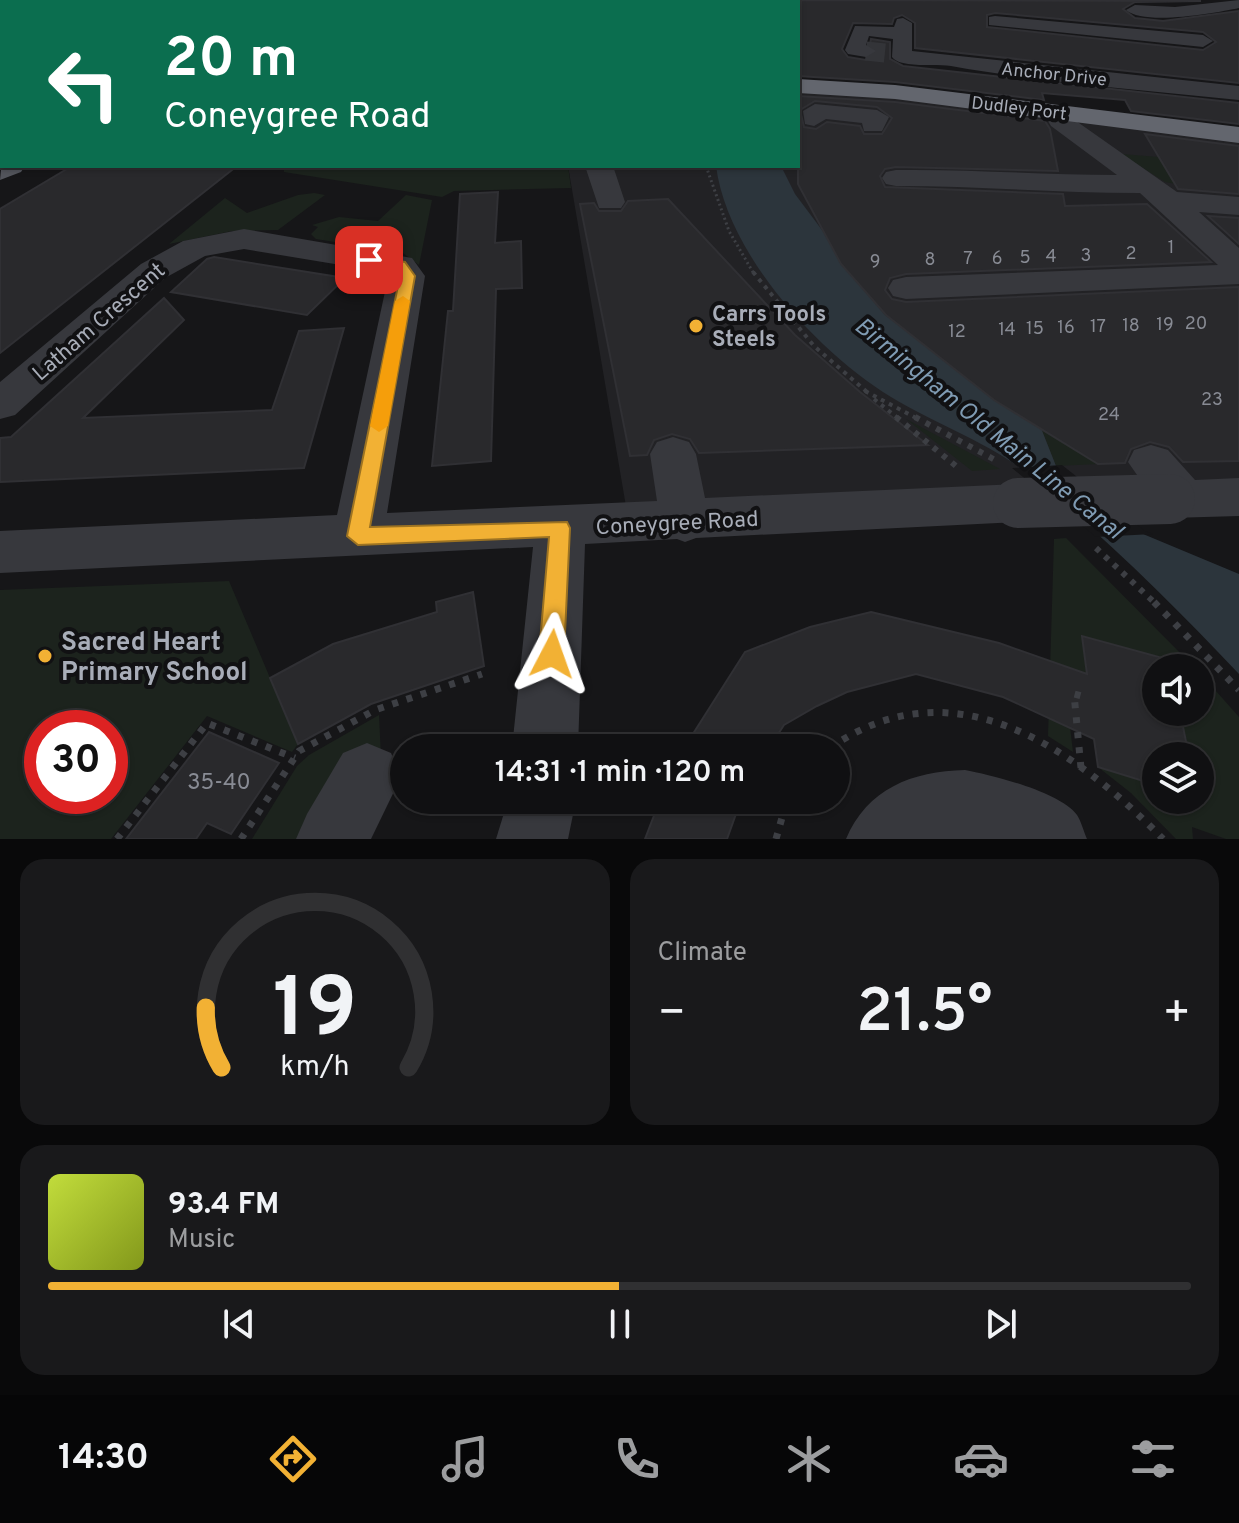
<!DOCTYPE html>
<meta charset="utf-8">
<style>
body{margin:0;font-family:Overpass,sans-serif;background:#19191b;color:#f1f3f6;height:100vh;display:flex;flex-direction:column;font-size:30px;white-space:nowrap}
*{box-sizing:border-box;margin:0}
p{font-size:26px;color:#9c9d9f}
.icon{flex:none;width:44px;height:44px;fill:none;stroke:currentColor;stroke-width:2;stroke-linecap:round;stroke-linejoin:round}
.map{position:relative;height:839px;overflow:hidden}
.sheet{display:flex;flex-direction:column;gap:20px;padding:20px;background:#09090a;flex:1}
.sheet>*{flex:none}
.hud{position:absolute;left:0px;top:0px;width:800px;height:168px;box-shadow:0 2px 6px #0004,0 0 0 2px #303032;background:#0b6e4f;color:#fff;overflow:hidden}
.tools{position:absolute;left:1142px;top:654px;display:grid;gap:16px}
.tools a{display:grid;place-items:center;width:72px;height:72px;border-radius:50%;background:#101012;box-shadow:0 2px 6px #0004,0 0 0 2px #303032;font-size:40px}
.speed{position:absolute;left:24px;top:710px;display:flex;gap:16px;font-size:40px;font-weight:700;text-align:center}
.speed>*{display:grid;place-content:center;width:104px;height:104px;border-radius:50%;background:#101012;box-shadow:0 2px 6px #0004,0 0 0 2px #303032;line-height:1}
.speed .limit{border:12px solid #d22;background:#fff;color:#111}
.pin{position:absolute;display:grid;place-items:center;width:68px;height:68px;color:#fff;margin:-34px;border-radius:16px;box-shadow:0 4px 12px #0006}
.me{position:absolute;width:88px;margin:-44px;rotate:4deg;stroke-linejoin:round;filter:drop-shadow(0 0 6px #0008)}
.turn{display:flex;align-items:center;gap:28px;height:168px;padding:0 32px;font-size:36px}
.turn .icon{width:104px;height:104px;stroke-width:2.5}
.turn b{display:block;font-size:56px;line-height:68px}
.big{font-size:60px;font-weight:600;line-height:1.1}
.sheet .tile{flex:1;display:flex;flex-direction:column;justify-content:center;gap:12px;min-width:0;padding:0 28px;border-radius:24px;background:#19191b}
.sheet .dial{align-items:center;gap:0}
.dial svg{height:208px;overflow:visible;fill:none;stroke:#303032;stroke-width:7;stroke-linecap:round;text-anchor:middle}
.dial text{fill:#f1f3f6;stroke:none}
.song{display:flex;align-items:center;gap:24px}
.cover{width:96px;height:96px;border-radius:12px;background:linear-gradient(135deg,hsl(70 70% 55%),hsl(70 70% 35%))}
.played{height:8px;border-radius:4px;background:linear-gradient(90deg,#f2b134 50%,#303032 50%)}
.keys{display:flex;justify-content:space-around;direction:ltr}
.heat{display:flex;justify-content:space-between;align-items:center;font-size:44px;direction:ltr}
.sheet .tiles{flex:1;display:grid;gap:20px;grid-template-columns:1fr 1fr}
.tile:last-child{grid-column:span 2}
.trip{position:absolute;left:390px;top:734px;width:460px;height:80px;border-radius:40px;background:#101012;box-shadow:0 2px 6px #0004,0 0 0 2px #303032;font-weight:600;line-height:80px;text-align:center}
.menu{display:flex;height:128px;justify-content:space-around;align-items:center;background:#060607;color:#9c9d9f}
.menu .icon{width:56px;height:56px}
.menu .on{color:#f2b134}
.menu b{font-size:36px;color:#f1f3f6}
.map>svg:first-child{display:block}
</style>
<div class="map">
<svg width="1239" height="839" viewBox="0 0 1239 839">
<rect width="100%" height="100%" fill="#161618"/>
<path fill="#222225" d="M 798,92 L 871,96 L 1239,138 L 1239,497 L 629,524 L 568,166 L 798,166 Z"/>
<g fill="#1c231d" fill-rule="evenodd">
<path d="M 1121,154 L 1159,157 L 1176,184 L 1165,182 Z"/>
<path d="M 284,166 L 568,166 L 571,188 L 454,191 L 442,197 L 284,172 Z"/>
<path d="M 314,193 L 325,195 L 278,230 L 232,231 L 169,244 L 225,198 L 247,213 L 298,195 Z"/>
<path d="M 406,195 L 432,200 L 419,265 L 403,253 L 316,239 L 311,234 L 318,227 L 312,225 L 339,217 L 378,221 Z"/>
<path d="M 906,419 L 1000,469 L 972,471 Z"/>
<path d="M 1041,428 L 1098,464 L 1056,466 Z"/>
<path d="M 1066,538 L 1195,668 L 1172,668 L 1082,637 L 1088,689 L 1065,684 L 1073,752 L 1048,736 L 1054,539 Z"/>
<path d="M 229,581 L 298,744 L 292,752 L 207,716 L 111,839 L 0,839 L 0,590 ZM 42,728 L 110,728 L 110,796 L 42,796 Z"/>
<path d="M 1200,673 L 1239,717 L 1239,839 L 1226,839 L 1192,827 L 1193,839 L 1176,839 L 1131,793 L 1098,767 L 1156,785 L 1156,800 L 1200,800 L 1200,756 L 1190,756 L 1185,733 L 1155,724 L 1156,712 L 1180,717 L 1180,712 L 1200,712 Z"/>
<path d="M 379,715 L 382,777 L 312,839 L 252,839 L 297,766 L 309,755 Z"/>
</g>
<path fill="#2c353c" d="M 716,166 L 781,166 L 795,194 L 837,250 L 850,274 L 885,315 L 1041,428 L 1056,466 L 1143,534 L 1239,574 L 1239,674 C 1171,602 1101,533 1023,470 C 990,444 930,421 891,397 C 817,352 727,253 716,166 Z"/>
<path fill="#161618" d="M 1062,465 L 1145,531 L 1153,534 L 1096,537 L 1012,468 Z"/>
<g fill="#29292c" stroke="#303034" stroke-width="2" fill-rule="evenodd">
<path d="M 798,0 L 1201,1 L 1135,2 L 1123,9 L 1135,18 L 1163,21 L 1239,11 L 1239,83 L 915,48 L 915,23 L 902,15 L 894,18 L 892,24 L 853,23 L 842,49 L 848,57 L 866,60 L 879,52 L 870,44 L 871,39 L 890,42 L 890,59 L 903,66 L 1239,103 L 1239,124 L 1131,111 L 1125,100 L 1042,93 L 1044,100 L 895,82 L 798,76 ZM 995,13 L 1203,32 L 1216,42 L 1203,50 L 987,27 L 987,15 Z"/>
<path d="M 798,96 L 895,102 L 1045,121 L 1050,129 L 1058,171 L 896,167 L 885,169 L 880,176 L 885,187 L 1063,194 L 1065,206 L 1147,204 L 1211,262 L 906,274 L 890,278 L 885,290 L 892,299 L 906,302 L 1239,287 L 1239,461 L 1183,462 L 1169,447 L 1150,442 L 1131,449 L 1125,463 L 1098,464 L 994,400 L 886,315 L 841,264 L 798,184 ZM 815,101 L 877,107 L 892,118 L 882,134 L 864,134 L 860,126 L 827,122 L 816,129 L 804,127 L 800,110 Z"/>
<path d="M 1145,134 L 1239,146 L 1239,194 L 1178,189 Z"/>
<path d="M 72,166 L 237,166 L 0,353 L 0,209 Z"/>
<path d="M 498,192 L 495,243 L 521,241 L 522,288 L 496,289 L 491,461 L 432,466 L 448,311 L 453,311 L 460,194 Z"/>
<path d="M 668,199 L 795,335 L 860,392 L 928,445 L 699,453 L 690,439 L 672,434 L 654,440 L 647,455 L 630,456 L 580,204 L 594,203 L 599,211 L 621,211 L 628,201 Z"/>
<path d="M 1208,216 L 1239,218 L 1239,244 Z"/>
<path d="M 214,257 L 345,278 L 307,315 L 171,292 L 207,259 Z"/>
<path d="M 164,298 L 184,320 L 83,418 L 272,410 L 299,331 L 344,328 L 304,468 L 0,482 L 0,438 L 11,437 Z"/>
<path d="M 473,592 L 484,666 L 371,704 L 298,744 L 270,678 L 333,644 L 437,612 L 436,602 Z"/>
<path d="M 871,612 L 999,643 L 1087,674 L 1082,636 L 1170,660 L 1172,668 L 1156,668 L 1156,712 L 1180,712 L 1189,756 L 1156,756 L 1156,785 L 1098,767 L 1094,739 L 1003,697 L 916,674 L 847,692 L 817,706 L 784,725 L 769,748 L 684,748 L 745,652 L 810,627 Z"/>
<path d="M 209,732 L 279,763 L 231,834 L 207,823 L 196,839 L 126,839 Z"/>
<path d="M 660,800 L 741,800 L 727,839 L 645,839 Z"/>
</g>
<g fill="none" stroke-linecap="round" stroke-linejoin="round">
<g stroke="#333438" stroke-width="19" stroke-dasharray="19 9" stroke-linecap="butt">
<path d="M 44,0 L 60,2"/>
<path d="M 866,51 L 885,53"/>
</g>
<path stroke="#3d3f44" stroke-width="2" stroke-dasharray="2 3" stroke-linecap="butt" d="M 95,2 L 102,0"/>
<path stroke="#3d3f44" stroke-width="3" stroke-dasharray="2 3" stroke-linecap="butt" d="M 706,166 L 729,231 L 754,274"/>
<g stroke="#3d3f44" stroke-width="4" stroke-dasharray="4 5" stroke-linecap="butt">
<path d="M 753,272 L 814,346 L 867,392"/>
<path d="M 865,391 L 918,419"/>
<path d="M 874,399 L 899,419"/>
</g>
<g stroke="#3d3f44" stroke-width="6" stroke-dasharray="5 7" stroke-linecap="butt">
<path d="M 896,417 L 956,466"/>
<path d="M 915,417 L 999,462"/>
<path d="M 1096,548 L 1156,604"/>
</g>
<g stroke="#3d3f44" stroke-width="7" stroke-dasharray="6 9" stroke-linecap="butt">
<path d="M 1154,602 L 1239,690"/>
<path d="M 830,748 C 953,662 1074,748 1163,839"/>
<path d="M 1081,768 L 1074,694 L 1089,698"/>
<path d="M 117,839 L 207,723 L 295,758"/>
<path d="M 241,839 L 299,751 L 375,710 L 482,674"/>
<path d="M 776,839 L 787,800"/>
</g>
<g fill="#37383d" fill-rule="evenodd">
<path d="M 619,0 L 663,0 L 664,2 L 620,2 Z"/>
<path d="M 1239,0 L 1239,8 C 1216,13 1144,26 1126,10 L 1135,5 L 1175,7 Z"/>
<path d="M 995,16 L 1203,35 L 1213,41 L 1203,47 L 989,25 L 989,17 Z"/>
<path d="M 903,18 L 912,23 L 912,51 L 1239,86 L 1239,100 C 1143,90 1046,83 951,66 C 935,63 902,69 892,57 L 893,39 L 869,36 L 866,45 L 876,51 L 866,57 L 848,54 L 845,50 L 855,26 L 894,27 L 897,19 Z"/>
<path d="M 815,104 L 877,110 L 889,117 L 882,131 L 864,131 L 862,123 L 826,119 L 814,126 L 805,124 L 803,111 Z"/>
<path d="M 1060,114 L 1069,116 L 1177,192 L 1239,197 L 1239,215 L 1199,212 L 1239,248 L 1239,284 L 906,299 L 893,296 L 888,288 L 893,280 L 906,277 L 1218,265 L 1140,193 C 1058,193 978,186 896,186 L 886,184 L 882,178 L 886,172 L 896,170 C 970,169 1043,175 1117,175 L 1051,126 L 1048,121 L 1051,116 Z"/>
<path d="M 585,166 L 613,166 L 625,202 L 621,208 L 599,208 Z"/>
<path d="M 244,229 L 412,258 L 425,276 L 387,513 L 657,501 L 650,454 L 657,442 L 673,437 L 689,442 L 696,454 L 705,498 L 1018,484 L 1035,490 L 1043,503 L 1035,516 L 1018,522 L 696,538 L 685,542 L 677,539 L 585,544 L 578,748 L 512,748 L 533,547 L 0,573 L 0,531 L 337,515 L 389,273 L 244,249 L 205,256 L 165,278 L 15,415 L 0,419 L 0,382 L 141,264 L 183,241 Z"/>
<path d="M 1151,445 L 1168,450 L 1195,480 L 1239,478 L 1239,516 L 1170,518 L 1153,512 L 1145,499 L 1149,492 L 1128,462 L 1134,450 Z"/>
<path d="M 367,743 L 391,753 L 401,777 L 371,839 L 296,839 L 307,814 L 343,753 Z"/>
<path d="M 965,770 C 992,775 1060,792 1077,815 C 1081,821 1084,832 1087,839 L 846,839 C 867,789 912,771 965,770 Z"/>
<path d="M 508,800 L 576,800 L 568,839 L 496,839 Z"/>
</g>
<path fill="#53555c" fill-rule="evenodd" d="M 2,160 L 2,166 L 25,166 L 21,172 L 0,180 Z"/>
<g fill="#63666e" fill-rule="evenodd">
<rect x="0" y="15" width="2" height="10"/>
<path d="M 798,79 L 895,85 L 1239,127 L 1239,143 L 895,99 L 798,93 Z"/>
</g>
<path stroke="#37383d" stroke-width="50" d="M 1018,503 L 1170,499"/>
</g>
<path fill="#f2b134" stroke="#9d7322" stroke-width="2" d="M 369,256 L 405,262 L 415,276 L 370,527 L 567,522 L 570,528 L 564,654 L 560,662 L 552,665 L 543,662 L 539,654 L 549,537 L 358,545 L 347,536 L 400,276 L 395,268 L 364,263 L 364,257 Z"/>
<path fill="#f59e0b" d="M 403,296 L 410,301 L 388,426 L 379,432 L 370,426 L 395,301 Z"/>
<g fill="#f2b134" stroke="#111113" stroke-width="3">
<circle cx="696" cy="326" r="8"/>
<circle cx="45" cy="656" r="8"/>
</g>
<g text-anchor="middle" stroke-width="8" stroke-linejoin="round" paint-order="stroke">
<g font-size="18" fill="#a8adb8" stroke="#111113">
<text transform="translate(1054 74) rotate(6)" y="6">Anchor Drive</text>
<text transform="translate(1019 108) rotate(7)" y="6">Dudley Port</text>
</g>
<g font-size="18" fill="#888b94">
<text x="1171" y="253">1</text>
<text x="1131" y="259">2</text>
<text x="1086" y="261">3</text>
<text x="1051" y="262">4</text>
<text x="1025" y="263">5</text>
<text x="968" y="264">7</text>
<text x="997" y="264">6</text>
<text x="930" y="265">8</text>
<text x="875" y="267">9</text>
<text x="1196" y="329">20</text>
<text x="1165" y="330">19</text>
<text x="1131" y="331">18</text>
<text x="1098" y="332">17</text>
<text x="1066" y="333">16</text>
<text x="1035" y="334">15</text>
<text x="1007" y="335">14</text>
<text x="957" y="337">12</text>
<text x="1212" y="405">23</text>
<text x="1109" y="420">24</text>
</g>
<g font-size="22" font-weight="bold" fill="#a8adb8" stroke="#111113" text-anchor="start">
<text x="712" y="321">Carrs Tools<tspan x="712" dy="25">Steels</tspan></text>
</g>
<g font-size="22" fill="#a8adb8" stroke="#111113">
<text transform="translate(98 321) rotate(-41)" y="8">Latham Crescent</text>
<text transform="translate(677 522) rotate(-3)" y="8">Coneygree Road</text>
</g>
<g font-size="22" fill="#888b94">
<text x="219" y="789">35-40</text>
</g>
<g font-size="24" font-style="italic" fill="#7f9bb3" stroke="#111113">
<text transform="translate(989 428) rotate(39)" y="8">Birmingham Old Main Line Canal</text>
</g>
<g font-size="26" font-weight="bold" fill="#a8adb8" stroke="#111113" text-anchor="start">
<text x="61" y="650">Sacred Heart<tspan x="61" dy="30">Primary School</tspan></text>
</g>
</g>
</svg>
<div class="tools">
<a><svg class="icon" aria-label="sound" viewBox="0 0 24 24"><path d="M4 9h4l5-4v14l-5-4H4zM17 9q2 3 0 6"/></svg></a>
<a><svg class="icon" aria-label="layers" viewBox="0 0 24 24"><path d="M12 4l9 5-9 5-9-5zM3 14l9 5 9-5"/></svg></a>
</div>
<div class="speed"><div class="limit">30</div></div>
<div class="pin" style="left:369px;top:260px;background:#d93025"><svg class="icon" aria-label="arrive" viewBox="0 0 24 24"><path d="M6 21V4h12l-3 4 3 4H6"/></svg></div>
<svg class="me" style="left:552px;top:654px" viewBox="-20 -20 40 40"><path d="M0-17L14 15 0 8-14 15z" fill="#f2b134" stroke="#fff" stroke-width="4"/></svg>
<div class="trip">14:31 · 1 min · 120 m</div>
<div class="hud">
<div class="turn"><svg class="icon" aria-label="left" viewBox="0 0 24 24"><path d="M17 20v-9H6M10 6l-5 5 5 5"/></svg><div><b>20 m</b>Coneygree Road</div></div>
</div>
</div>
<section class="sheet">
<div class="tiles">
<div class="tile dial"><svg viewBox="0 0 100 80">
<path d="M14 69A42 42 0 1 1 86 69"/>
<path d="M14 69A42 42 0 0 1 8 46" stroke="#f2b134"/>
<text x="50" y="56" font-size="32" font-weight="700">19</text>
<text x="50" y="72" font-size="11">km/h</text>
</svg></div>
<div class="tile"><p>Climate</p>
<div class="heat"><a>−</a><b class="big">21.5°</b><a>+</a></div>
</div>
<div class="tile">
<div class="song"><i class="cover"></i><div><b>93.4 FM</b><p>Music</p></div></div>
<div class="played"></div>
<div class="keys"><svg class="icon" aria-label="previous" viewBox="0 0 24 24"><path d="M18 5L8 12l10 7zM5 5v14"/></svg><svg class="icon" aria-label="pause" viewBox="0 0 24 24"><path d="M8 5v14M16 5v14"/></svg><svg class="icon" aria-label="next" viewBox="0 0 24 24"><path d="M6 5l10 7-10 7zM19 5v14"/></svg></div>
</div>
</div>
</section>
<nav class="menu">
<b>14:30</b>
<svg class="icon on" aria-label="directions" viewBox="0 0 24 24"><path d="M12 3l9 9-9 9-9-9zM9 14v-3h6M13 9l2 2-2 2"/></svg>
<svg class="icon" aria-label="music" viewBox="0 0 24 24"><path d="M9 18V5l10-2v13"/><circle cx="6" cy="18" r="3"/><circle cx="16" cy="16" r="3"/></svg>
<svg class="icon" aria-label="phone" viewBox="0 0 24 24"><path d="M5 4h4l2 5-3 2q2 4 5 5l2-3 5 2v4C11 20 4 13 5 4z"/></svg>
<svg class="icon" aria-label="climate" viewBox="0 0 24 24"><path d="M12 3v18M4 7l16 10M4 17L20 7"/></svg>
<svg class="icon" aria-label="car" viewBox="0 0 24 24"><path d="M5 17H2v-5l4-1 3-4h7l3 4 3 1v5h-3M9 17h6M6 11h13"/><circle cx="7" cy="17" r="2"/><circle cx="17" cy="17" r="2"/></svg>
<svg class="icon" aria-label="filters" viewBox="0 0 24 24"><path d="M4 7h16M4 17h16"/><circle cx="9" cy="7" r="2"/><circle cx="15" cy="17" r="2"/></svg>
</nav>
